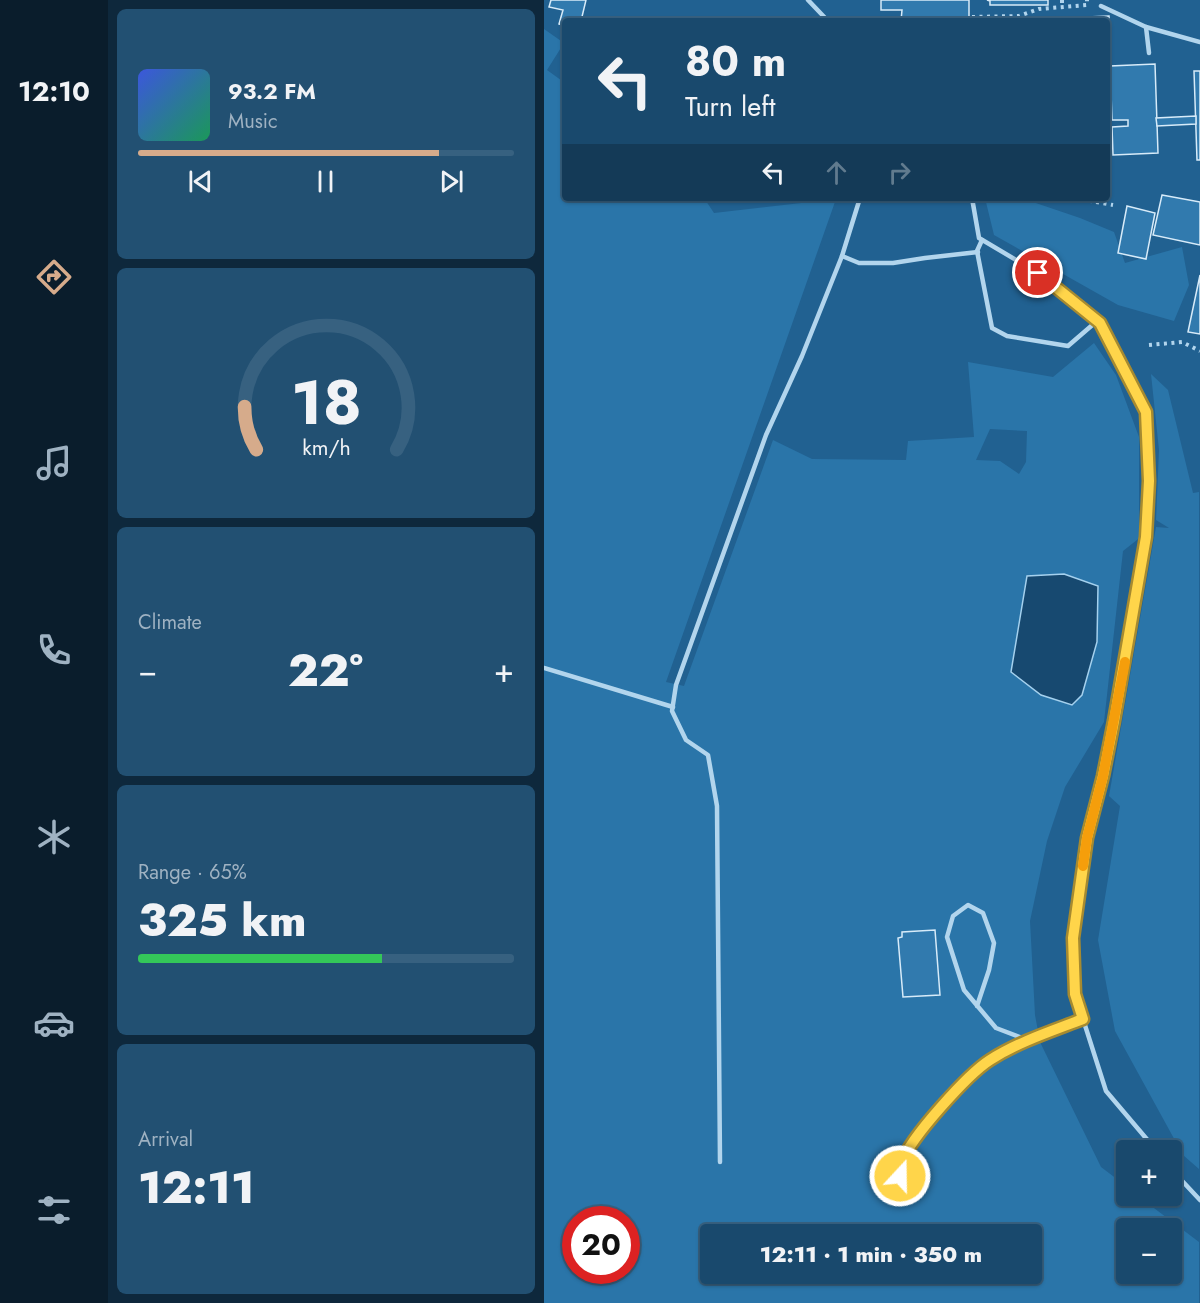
<!DOCTYPE html>
<meta charset="utf-8">
<style>
body{margin:0;font-family:Jost,sans-serif;background:#225072;color:#f1f3f6;height:100vh;display:flex;flex-direction:column;font-size:22px;white-space:nowrap}
*{box-sizing:border-box;margin:0}
p{font-size:20px;color:#9fb2c2}
.icon{flex:none;width:33px;height:33px;fill:none;stroke:currentColor;stroke-width:2;stroke-linecap:round;stroke-linejoin:round}
.map{position:relative;flex:1;overflow:hidden}
.panel{display:flex;flex-direction:column;gap:9px;padding:9px;background:#0e283c;width:436px}
.panel>*{flex:none}
.top-card{position:absolute;left:18px;top:18px;width:548px;height:183px;border-radius:6px;box-shadow:0 2px 4px #0004,0 0 0 2px #376180;background:#19496d;color:#f1f3f6;overflow:hidden}
.controls{position:absolute;left:572px;top:1140px;display:grid;gap:12px}
.controls a{display:grid;place-items:center;width:66px;height:66px;border-radius:6px;background:#19496d;box-shadow:0 2px 4px #0004,0 0 0 2px #376180;font-size:30px}
.speed{position:absolute;left:18px;top:1206px;display:flex;gap:12px;font-size:30px;font-weight:700;text-align:center}
.speed>*{display:grid;place-content:center;width:78px;height:78px;border-radius:50%;background:#19496d;box-shadow:0 2px 4px #0004,0 0 0 2px #376180;line-height:1}
.speed .limit{border:9px solid #d22;background:#fff;color:#111}
.pin{position:absolute;display:grid;place-items:center;width:51px;height:51px;color:#fff;margin:-26px;border:3px solid #fff;border-radius:50%;box-shadow:0 2px 6px #0007}
.me{position:absolute;width:66px;margin:-33px;rotate:21deg;stroke-linejoin:round;filter:drop-shadow(0 0 4px #0008)}
.turn{display:flex;align-items:center;gap:21px;height:126px;padding:0 24px;font-size:27px}
.turn .icon{width:78px;height:78px;stroke-width:2.5}
.turn b{display:block;font-size:42px;line-height:51px}
.lanes{display:flex;align-items:center;height:57px;padding:0 24px;background:#0003;justify-content:center;gap:30px;direction:ltr}
.lanes .off{opacity:.35}
.big{font-size:45px;font-weight:800;line-height:1.1}
.panel .widget{flex:1;display:flex;flex-direction:column;justify-content:center;gap:9px;min-width:0;padding:0 21px;border-radius:9px;background:#225072}
.panel .dial{align-items:center;gap:0}
.dial svg{height:156px;overflow:visible;fill:none;stroke:#376180;stroke-width:7;stroke-linecap:round;text-anchor:middle}
.dial text{fill:#f1f3f6;stroke:none}
.song{display:flex;align-items:center;gap:18px}
.cover{width:72px;height:72px;border-radius:9px;background:linear-gradient(135deg,hsl(230 70% 55%),hsl(150 70% 35%))}
.played{height:6px;border-radius:3px;background:linear-gradient(90deg,#d6ab8b 80%,#376180 80%)}
.keys{display:flex;justify-content:space-around;direction:ltr}
.heat{display:flex;justify-content:space-between;align-items:center;font-size:33px;direction:ltr}
.charge{height:9px;border-radius:4px;background:linear-gradient(90deg,#34c759 65%,#376180 0)}
.trip{position:absolute;left:156px;top:1224px;width:342px;height:60px;border-radius:6px;background:#19496d;box-shadow:0 2px 4px #0004,0 0 0 2px #376180;font-weight:800;line-height:60px;text-align:center}
main{display:flex;flex:1;min-height:0}
.tabs{display:flex;flex-direction:column;width:108px;justify-content:space-around;align-items:center;background:#0a1d2c;color:#9fb2c2}
.tabs .icon{width:42px;height:42px}
.tabs .on{color:#d6ab8b}
.tabs b{font-size:27px;color:#f1f3f6}
.map>svg:first-child{display:block}
</style>
<main>
<nav class="tabs">
<b>12:10</b>
<svg class="icon on" aria-label="directions" viewBox="0 0 24 24"><path d="M12 3l9 9-9 9-9-9zM9 14v-3h6M13 9l2 2-2 2"/></svg>
<svg class="icon" aria-label="music" viewBox="0 0 24 24"><path d="M9 18V5l10-2v13"/><circle cx="6" cy="18" r="3"/><circle cx="16" cy="16" r="3"/></svg>
<svg class="icon" aria-label="phone" viewBox="0 0 24 24"><path d="M5 4h4l2 5-3 2q2 4 5 5l2-3 5 2v4C11 20 4 13 5 4z"/></svg>
<svg class="icon" aria-label="climate" viewBox="0 0 24 24"><path d="M12 3v18M4 7l16 10M4 17L20 7"/></svg>
<svg class="icon" aria-label="car" viewBox="0 0 24 24"><path d="M5 17H2v-5l4-1 3-4h7l3 4 3 1v5h-3M9 17h6M6 11h13"/><circle cx="7" cy="17" r="2"/><circle cx="17" cy="17" r="2"/></svg>
<svg class="icon" aria-label="filters" viewBox="0 0 24 24"><path d="M4 7h16M4 17h16"/><circle cx="9" cy="7" r="2"/><circle cx="15" cy="17" r="2"/></svg>
</nav>
<section class="panel">
<div class="widget">
<div class="song"><i class="cover"></i><div><b>93.2 FM</b><p>Music</p></div></div>
<div class="played"></div>
<div class="keys"><svg class="icon" aria-label="previous" viewBox="0 0 24 24"><path d="M18 5L8 12l10 7zM5 5v14"/></svg><svg class="icon" aria-label="pause" viewBox="0 0 24 24"><path d="M8 5v14M16 5v14"/></svg><svg class="icon" aria-label="next" viewBox="0 0 24 24"><path d="M6 5l10 7-10 7zM19 5v14"/></svg></div>
</div>
<div class="widget dial"><svg viewBox="0 0 100 80">
<path d="M14 69A42 42 0 1 1 86 69"/>
<path d="M14 69A42 42 0 0 1 8 47" stroke="#d6ab8b"/>
<text x="50" y="56" font-size="32" font-weight="700">18</text>
<text x="50" y="72" font-size="11">km/h</text>
</svg></div>
<div class="widget"><p>Climate</p>
<div class="heat"><a>−</a><b class="big">22°</b><a>+</a></div>
</div>
<div class="widget"><p>Range · 65%</p><b class="big">325 km</b><div class="charge"></div></div>
<div class="widget"><p>Arrival</p><b class="big">12:11</b></div>
</section>
<div class="map">
<svg width="656" height="1303" viewBox="0 0 656 1303">
<rect width="100%" height="100%" fill="#216191"/>
<g fill="#2a75a9" fill-rule="evenodd">
<path d="M 0,29 L 20,43 L 3,70 L 21,83 L 21,198 L 160,198 L 170,213 L 292,199 L 122,682 L 140,686 L 229,440 L 268,459 L 362,460 L 364,441 L 430,437 L 424,362 L 509,377 L 550,343 L 572,375 L 595,437 L 595,522 L 598,536 L 579,551 L 560,722 L 521,787 L 503,841 L 486,921 L 491,1015 L 496,1042 L 557,1167 L 582,1186 L 582,1196 L 594,1196 L 655,1242 L 655,1303 L 0,1303 ZM 446,429 L 483,431 L 482,462 L 475,474 L 456,461 L 432,460 ZM 32,1220 L 82,1220 L 82,1270 L 32,1270 ZM 582,1228 L 627,1228 L 627,1274 L 582,1274 ZM 166,1234 L 488,1234 L 488,1274 L 166,1274 Z"/>
<path d="M 441,198 L 477,198 L 536,218 L 570,232 L 581,263 L 638,247 L 645,285 L 630,321 L 574,305 L 450,235 Z"/>
<path d="M 607,374 L 624,390 L 649,493 L 655,492 L 655,1169 L 639,1155 L 571,1031 L 554,940 L 576,806 L 565,796 L 612,527 L 625,528 L 612,520 L 615,450 Z"/>
</g>
<path fill="#174970" stroke="#a5d1ee" stroke-width="1.5" d="M 520,574 L 554,586 L 553,642 L 538,695 L 528,705 L 497,695 L 467,672 L 483,576 Z"/>
<g fill="#317aae" stroke="#d7ebf9" stroke-width="1.5">
<path d="M 7,0 L 42,0 L 37,21 L 21,21 L 21,26 L 15,24 L 19,10 L 5,7 Z"/>
<path d="M 337,0 L 425,0 L 425,21 L 357,21 L 358,10 L 337,10 Z"/>
<path d="M 443,0 L 504,0 L 504,5 L 446,5 L 446,1 Z"/>
<path d="M 565,16 L 567,59 L 562,59 L 562,21 L 498,21 L 498,19 Z"/>
<path d="M 611,64 L 614,153 L 569,155 L 568,127 L 584,126 L 584,120 L 568,120 L 566,66 Z"/>
<path d="M 650,71 L 656,71 L 656,160 L 653,160 Z"/>
<path d="M 652,116 L 652,124 L 613,126 L 612,118 Z"/>
<path d="M 618,195 L 656,202 L 656,245 L 609,235 Z"/>
<path d="M 583,206 L 611,213 L 602,259 L 574,253 Z"/>
<path d="M 656,275 L 656,334 L 644,332 Z"/>
<path d="M 391,930 L 396,995 L 359,997 L 354,938 L 358,937 L 358,932 Z"/>
</g>
<g fill="none" stroke-linecap="round" stroke-linejoin="round">
<g stroke="#b2d5ed" stroke-width="4" stroke-dasharray="3 4.5" stroke-linecap="butt">
<path d="M 518,0 L 518,7"/>
<path d="M 428,17 L 475,16 L 495,9 L 543,5 L 543,0"/>
<path d="M 530,198 L 569,205"/>
<path d="M 605,345 L 638,342 L 656,351"/>
</g>
<g stroke="#b2d5ed" stroke-width="4.5">
<path d="M 264,0 L 284,21"/>
<path d="M 557,6 L 602,27 L 656,42"/>
<path d="M 602,27 L 605,53"/>
<path d="M 316,198 L 298,256 L 315,263 L 349,263 L 381,258 L 434,252"/>
<path d="M 428,198 L 435,238 L 494,273 L 556,323 L 602,412 L 605,481 L 602,537 L 574,703 L 559,776 L 543,838 L 529,938 L 531,994 L 562,1091 L 612,1150"/>
<path d="M 438,240 L 433,251 L 448,328 L 463,336 L 524,346 L 553,321"/>
<path d="M 0,668 L 129,707"/>
<path d="M 433,1006 L 445,970 L 450,943 L 439,913 L 424,905 L 409,916 L 403,937 L 420,990 L 452,1028 L 486,1041"/>
<path d="M 176,1162 L 173,806 L 164,755 L 142,740 L 128,711 L 132,685 L 222,435 L 258,356 L 298,256"/>
<path d="M 627,1169 L 656,1200"/>
<path d="M 353,1190 C 355,1181 355,1172 357,1163 C 365,1137 421,1079 443,1062 C 466,1044 511,1030 539,1019"/>
</g>
</g>
<g fill="none" stroke-linecap="round" stroke-linejoin="round">
<g stroke="#a68a30" stroke-width="15">
<path id="route" d="M 356,1176 C 356,1171 356,1166 358,1162 C 366,1138 424,1074 446,1060 C 474,1042 508,1031 539,1019 L 531,994 L 529,938 L 543,838 L 559,776 L 570,721 L 602,537 L 605,481 L 602,412 L 556,323 L 494,273"/>
</g>
<use href="#route" stroke="#ffd54a" stroke-width="10"/>
<path stroke="#f59e0b" stroke-width="10" d="M 539,866 L 543,838 L 559,776 L 581,662"/>
</g>
</svg>
<div class="controls">
<a>+</a>
<a>−</a>
</div>
<div class="speed"><div class="limit">20</div></div>
<div class="pin" style="left:494px;top:273px;background:#d93025"><svg class="icon" aria-label="arrive" viewBox="0 0 24 24"><path d="M6 21V4h12l-3 4 3 4H6"/></svg></div>
<svg class="me" style="left:356px;top:1176px" viewBox="-20 -20 40 40"><circle r="17" fill="#ffd54a" stroke="#fff" stroke-width="3"/><path d="M0-11L8 9 0 5-8 9z" fill="#fff"/></svg>
<div class="trip">12:11 · 1 min · 350 m</div>
<div class="top-card">
<div class="turn"><svg class="icon" aria-label="left" viewBox="0 0 24 24"><path d="M17 20v-9H6M10 6l-5 5 5 5"/></svg><div><b>80 m</b>Turn left</div></div>
<div class="lanes"><svg class="icon" aria-label="left" viewBox="0 0 24 24"><path d="M17 20v-9H6M10 6l-5 5 5 5"/></svg><svg class="icon off" aria-label="ahead" viewBox="0 0 24 24"><path d="M12 20V5M6 11l6-6 6 6"/></svg><svg class="icon off" aria-label="right" viewBox="0 0 24 24"><path d="M7 20v-9h11M14 6l5 5-5 5"/></svg></div>
</div>
</div>
</main>
